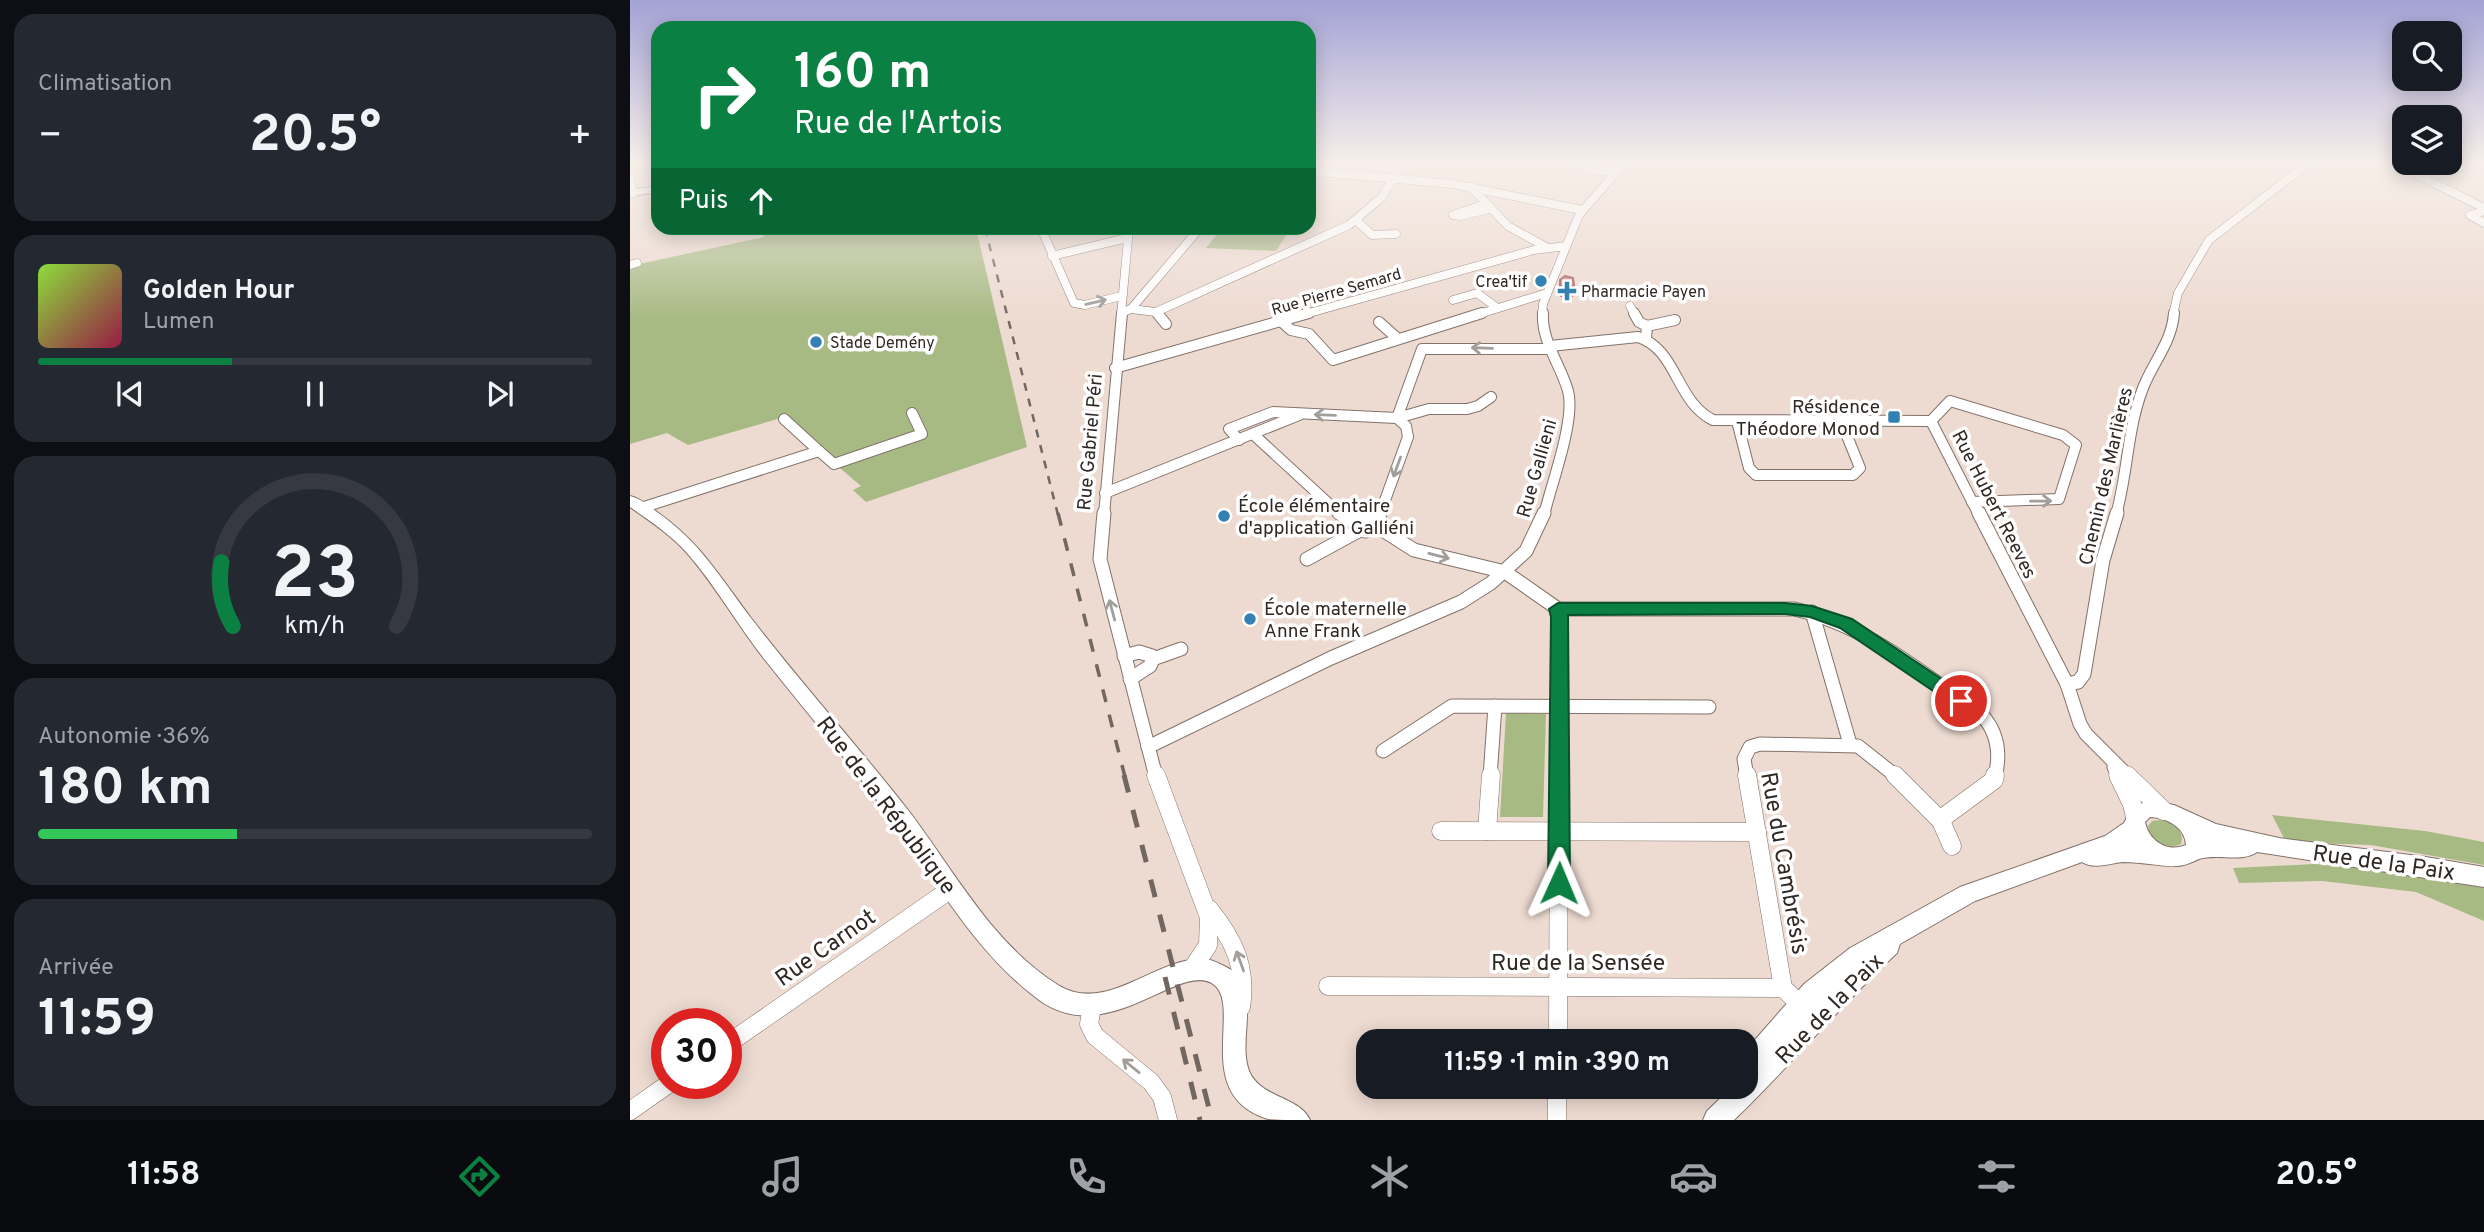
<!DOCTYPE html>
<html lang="fr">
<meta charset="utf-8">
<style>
body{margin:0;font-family:Overpass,sans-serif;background:#242831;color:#f1f3f6;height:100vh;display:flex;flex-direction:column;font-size:26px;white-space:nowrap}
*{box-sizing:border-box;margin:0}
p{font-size:23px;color:#9ea1a6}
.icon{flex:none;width:38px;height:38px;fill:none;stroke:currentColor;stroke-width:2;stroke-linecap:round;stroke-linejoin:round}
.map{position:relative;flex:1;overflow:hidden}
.sheet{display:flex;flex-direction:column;gap:14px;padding:14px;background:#0d0f14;width:630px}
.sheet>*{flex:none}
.top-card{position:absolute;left:21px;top:21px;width:665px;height:214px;border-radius:21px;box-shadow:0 4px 18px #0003;background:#0b8043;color:#fff;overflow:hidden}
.fabs{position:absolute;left:1762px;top:21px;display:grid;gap:14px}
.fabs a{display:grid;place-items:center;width:70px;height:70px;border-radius:14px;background:#171b24;box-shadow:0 4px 18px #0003;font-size:35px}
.speed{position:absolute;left:21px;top:1008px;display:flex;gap:14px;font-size:35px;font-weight:700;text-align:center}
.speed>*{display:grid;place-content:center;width:91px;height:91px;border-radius:50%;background:#171b24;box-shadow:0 4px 18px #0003;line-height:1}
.speed .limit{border:10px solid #d22;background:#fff;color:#111}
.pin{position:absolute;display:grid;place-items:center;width:60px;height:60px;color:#fff;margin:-30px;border:4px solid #fff;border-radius:50%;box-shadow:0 2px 7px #0007}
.me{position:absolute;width:77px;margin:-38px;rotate:1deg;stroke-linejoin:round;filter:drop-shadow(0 0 5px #0008)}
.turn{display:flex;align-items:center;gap:24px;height:147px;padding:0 28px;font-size:32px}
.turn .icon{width:91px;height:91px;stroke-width:2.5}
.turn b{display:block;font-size:49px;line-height:60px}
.then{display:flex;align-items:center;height:66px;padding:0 28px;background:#0003;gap:14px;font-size:26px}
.big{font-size:52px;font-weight:700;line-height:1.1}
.sheet .tile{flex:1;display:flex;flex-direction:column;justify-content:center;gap:10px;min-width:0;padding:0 24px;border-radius:21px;background:#242831}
.sheet .dial{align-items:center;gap:0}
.dial svg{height:182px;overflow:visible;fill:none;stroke:#363941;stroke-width:7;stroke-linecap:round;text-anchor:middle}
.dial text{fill:#f1f3f6;stroke:none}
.song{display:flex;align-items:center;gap:21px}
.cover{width:84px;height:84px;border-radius:10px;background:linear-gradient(135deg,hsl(90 70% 55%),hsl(340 70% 35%))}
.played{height:7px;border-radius:4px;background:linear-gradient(90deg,#0b8043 35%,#363941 35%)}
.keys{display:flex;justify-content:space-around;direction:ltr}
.heat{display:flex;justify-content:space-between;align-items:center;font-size:38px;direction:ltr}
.charge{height:10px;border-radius:5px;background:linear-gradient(90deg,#34c759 36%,#363941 0)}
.trip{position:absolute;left:726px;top:1029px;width:402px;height:70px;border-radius:21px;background:#171b24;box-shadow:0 4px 18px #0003;font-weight:700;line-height:70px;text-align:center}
.dock{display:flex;height:112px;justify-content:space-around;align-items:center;background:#090b0e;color:#9ea1a6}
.dock .icon{width:49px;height:49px}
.dock .active{color:#0b8043}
.dock b{font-size:32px;color:#f1f3f6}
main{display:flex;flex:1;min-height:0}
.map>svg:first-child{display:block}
</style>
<main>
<section class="sheet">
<div class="tile"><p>Climatisation</p>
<div class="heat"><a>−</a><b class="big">20.5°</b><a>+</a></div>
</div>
<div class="tile">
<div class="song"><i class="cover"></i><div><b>Golden Hour</b><p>Lumen</p></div></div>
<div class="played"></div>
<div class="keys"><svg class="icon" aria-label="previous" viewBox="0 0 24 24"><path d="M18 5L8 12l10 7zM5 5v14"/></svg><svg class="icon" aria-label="pause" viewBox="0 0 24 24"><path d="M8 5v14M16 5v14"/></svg><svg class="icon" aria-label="next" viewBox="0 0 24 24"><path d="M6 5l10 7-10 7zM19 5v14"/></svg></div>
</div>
<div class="tile dial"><svg viewBox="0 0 100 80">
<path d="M14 69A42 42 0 1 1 86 69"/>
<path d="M14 69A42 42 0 0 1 9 41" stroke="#0b8043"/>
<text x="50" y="56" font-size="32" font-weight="700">23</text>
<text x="50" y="72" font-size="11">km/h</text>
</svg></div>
<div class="tile"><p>Autonomie · 36%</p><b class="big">180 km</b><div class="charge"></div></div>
<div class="tile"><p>Arrivée</p><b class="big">11:59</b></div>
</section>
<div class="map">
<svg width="1854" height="1120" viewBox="0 0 1854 1120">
<rect width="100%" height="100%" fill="#eddbd1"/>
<g fill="#a8ba84">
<path d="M 163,228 L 346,228 L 397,447 L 236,502 L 223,490 L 231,486 L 151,418 L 58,445 L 37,433 L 0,444 L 0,266 L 134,237 L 133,234 Z"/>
<path d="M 592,228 L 661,228 L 646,251 L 576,248 Z"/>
<path d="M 876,713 L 916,714 L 913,817 L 870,817 Z"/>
<path d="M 1642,815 L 1795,831 L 1854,842 L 1854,865 L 1741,845 L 1656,842 Z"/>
<path d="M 1531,820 C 1543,823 1555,830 1551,844 C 1537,851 1520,842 1518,826 L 1522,821 Z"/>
<path d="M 1684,864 L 1763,869 L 1854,887 L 1854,921 L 1786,892 L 1692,881 L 1609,883 L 1603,868 Z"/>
</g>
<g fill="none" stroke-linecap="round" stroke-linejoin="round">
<g stroke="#827269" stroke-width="9">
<g id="minor-far3">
<path d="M 869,162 L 877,162"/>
<path d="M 940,162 L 960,169 L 986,173"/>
<path d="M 1762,162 L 1854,208"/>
<path d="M 679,171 L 823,184 L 952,210"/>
<path d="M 0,178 L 3,193"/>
<path d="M 841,187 L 878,226 L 916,247"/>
<path d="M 855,204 L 823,215 L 830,216 L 859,209"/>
<path d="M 1854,211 L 1840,215 L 1854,223"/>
<path d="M 726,220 L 742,235 L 766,234"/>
<path d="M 411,228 L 444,303 L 455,305 L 491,296"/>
<path d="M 422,256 L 497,238"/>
<path d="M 0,265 L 7,263"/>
<path d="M 823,300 L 847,293 L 866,307"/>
<path d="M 1000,306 L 1005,315"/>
<path d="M 501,309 L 526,312 L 719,225 L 752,197 L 764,177"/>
<path d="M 496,311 L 501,309 L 570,228"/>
<path d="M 526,312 L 529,315"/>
<path d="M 491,315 L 499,228"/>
<path d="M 672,315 L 904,250 L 936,246"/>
<path d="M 846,315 L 917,293"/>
<path d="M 912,315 L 913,304 L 949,215 L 995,162"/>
<path d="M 1543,315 L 1548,293 L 1579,240 L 1680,162"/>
</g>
</g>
<g stroke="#827269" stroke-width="12">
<g id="minor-far2">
<path d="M 527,313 L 536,324"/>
<path d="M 913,313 C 911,341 931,365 938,391 C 946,419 921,485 914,515"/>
<path d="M 1004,313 L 1009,322 L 1017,326 L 1016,338"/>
<path d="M 651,321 L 661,330 L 679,334 L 703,360 L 852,313"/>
<path d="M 749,322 L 768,339"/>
<path d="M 1017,326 L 1045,320"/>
<path d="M 920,346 L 1008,337 C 1047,349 1046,402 1083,420 L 1301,421 L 1349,515"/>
<path d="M 485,368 L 679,313"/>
<path d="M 767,418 L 792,349 L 920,349"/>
<path d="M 154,419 L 189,451"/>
<path d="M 1107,421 L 1119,468 L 1126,475 L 1223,475 L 1230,468 L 1211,421"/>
<path d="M 1301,421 L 1320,401 L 1433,435 L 1446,445 L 1429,499 L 1342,502"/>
<path d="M 623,434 L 711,515"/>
<path d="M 609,440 L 599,429 L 643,412 L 767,418 L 799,409 L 837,409 L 848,406 L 861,397"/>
<path d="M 475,493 L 669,415"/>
<path d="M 11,508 L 189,451 L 204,464 L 292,434 L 282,413"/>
<path d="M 474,515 L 492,313"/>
<path d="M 742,515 L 754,503 L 778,437 L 776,426 L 767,418"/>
<path d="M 1486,515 C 1498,473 1497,429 1513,388 C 1523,362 1542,342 1544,313"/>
</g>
</g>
<g stroke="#827269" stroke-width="15">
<g id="minor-far1">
<path d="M 474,513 L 470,559 L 526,777"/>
<path d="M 709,513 L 725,523"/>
<path d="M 1349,513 L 1437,684 L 1450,724 L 1456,734 L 1499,777"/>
<path d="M 740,515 L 750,519 L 748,527 L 735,531 L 726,527 L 727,519 Z"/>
<path d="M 742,515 L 744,513"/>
<path d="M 748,527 L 784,550 L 875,572 L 928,609 L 929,777"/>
<path d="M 677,559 L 730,530"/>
<path d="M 928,609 L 1164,609 C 1236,625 1292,673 1351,714 C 1368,732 1371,753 1365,777"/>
<path d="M 1182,612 L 1220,744"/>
<path d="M 494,656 L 509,652 L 522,656 L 523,659 L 520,666 L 500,679"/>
<path d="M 523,659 L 551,649"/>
<path d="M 1437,684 L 1448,682 L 1454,674 L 1473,560 L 1487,513"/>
<path d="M 518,747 L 701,658 L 831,602 L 861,583 L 896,551 L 914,513"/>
<path d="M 753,751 L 822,706 L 1079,707"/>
<path d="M 1484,767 L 1489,777"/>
<path d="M 860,777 L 865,706"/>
<path d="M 1117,777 L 1114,759 L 1120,747 L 1130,744 L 1228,746 L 1267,777"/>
</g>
</g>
<g stroke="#827269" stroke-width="19">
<g id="minor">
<path d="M 526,775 L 579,917 L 578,945 L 562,969"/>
<path d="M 1117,775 L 1153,988"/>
<path d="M 1265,775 L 1311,821 L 1322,846"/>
<path d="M 1488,775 L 1502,804 L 1505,817"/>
<path d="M 1497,775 L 1534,811"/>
<path d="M 1311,819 L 1364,780 L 1365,775"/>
<path d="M 811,831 L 1127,832"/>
<path d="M 857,831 L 861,775"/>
<path d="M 579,909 C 604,940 617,967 611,1007"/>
<path d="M 698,986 L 1153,988 L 1173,1007"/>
<path d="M 462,1006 L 459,1024 L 465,1036 L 521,1082 L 532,1097 L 538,1120"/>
<path d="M 928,1041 L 929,775"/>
<path d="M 96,1045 L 321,889"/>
<path d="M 927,1087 L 927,1120"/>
<path d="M 0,1111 L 40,1083"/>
</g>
</g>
<g stroke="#827269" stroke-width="2">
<g id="major">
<path d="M 28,186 L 28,192 L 0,196 L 0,190 Z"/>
<path d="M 0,496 C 10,498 19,506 27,512 C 71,543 89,576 121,618 C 171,683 227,745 278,810 C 324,870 362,944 428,985 C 477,1015 525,957 574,959 C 581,959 588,963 594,966 C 636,984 605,1041 620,1073 C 632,1098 670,1097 680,1120 C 667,1120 650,1120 638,1119 C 560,1095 614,1005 583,984 C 549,961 478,1050 409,1000 C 351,957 316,897 275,839 C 232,777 182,719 135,660 C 108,626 86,586 57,553 C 41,535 20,521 0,507 Z"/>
<path d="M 1520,801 L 1544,805 L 1586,824 L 1649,838 L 1796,857 L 1854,867 L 1854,887 L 1627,852 C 1612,863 1587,853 1569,859 C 1562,862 1557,865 1548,866 C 1532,867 1512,862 1494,862 C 1480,863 1464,870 1452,862 L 1345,901 L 1270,944 L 1267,953 C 1210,1006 1160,1066 1104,1120 L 1073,1120 L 1077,1111 L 1102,1087 L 1116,1087 L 1116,1050 L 1174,984 L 1220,948 L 1330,887 L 1475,836 L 1494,823 L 1503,806 ZM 1520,817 C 1537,818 1555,827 1556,845 C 1537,853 1519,841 1515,822 Z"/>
</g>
</g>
<use href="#minor-far3" stroke="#fff" stroke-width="8"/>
<use href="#minor-far2" stroke="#fff" stroke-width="10"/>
<use href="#minor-far1" stroke="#fff" stroke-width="13"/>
<use href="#minor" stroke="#fff" stroke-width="18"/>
<use href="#major" fill="#fff" fill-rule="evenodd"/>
<path stroke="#716660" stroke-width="2.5" stroke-dasharray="8 8" stroke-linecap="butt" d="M 355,228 L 428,515"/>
<path stroke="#716660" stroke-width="3.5" stroke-dasharray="13 13" stroke-linecap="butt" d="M 428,513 L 495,777"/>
<g stroke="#716660" stroke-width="5" stroke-dasharray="18 18" stroke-linecap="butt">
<path d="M 494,775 L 582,1120"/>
<path d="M 535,977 L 570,1120"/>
</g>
</g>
<path fill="#c67476" d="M 943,278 L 943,297 L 930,297 L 930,280 Z"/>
<path fill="#e68789" stroke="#a15e60" stroke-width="2" d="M 935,276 L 943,278 L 944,286 L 930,286 L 930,280 Z"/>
<defs><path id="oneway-shaft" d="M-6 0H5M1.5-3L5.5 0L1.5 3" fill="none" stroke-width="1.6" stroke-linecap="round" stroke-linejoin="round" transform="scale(1.75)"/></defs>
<g stroke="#a19e9c">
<use href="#oneway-shaft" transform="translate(466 302) rotate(-13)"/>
<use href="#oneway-shaft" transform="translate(852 348) rotate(-178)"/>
<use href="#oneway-shaft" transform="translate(695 415) rotate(-178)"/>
<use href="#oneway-shaft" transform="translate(767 467) rotate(110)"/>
<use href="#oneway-shaft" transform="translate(1411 501) rotate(-1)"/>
<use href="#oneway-shaft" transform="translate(809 556) rotate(14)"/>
<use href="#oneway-shaft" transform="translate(482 610) rotate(-105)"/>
<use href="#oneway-shaft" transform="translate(610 961) rotate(-110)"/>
<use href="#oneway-shaft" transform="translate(501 1066) rotate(-141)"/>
</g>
<linearGradient id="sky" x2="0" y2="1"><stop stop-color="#a3a2d5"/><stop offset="0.51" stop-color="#f7efea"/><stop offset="1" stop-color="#f7efea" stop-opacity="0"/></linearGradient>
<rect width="1854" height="319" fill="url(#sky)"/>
<path fill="#0b8043" stroke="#07532c" stroke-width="2" d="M 928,603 L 1155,603 L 1182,606 L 1222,619 L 1337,696 L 1340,701 L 1337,705 L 1324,705 L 1210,628 L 1180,617 L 1155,614 L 938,615 L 940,883 L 937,890 L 929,893 L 921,890 L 918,883 L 921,617 L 919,609 Z"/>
<g fill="#3381b3" stroke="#fff" stroke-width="2.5">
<circle cx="911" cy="281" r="7"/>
<path d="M933.5 280.5h7v7h7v7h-7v7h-7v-7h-7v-7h7z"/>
<circle cx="186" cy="342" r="7"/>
<rect x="1257" y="410" width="14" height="14" rx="3.5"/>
<circle cx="594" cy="516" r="7"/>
<circle cx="620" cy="619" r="7"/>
</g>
<g text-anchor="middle" stroke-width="7" stroke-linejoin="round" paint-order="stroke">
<g font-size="16" fill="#2f2824" stroke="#fff" text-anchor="start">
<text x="897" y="287" text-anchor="end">Crea'tif</text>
<text x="951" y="297">Pharmacie Payen</text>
<text x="200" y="348">Stade Demény</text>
</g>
<g font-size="16" fill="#2f2824" stroke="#fff">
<text transform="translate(706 291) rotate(-16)" y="6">Rue Pierre Semard</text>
</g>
<g font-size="19" fill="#2f2824" stroke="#fff" text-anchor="start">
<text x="1250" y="413" text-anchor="end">Résidence<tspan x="1250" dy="22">Théodore Monod</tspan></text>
<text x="608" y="512">École élémentaire<tspan x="608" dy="22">d'application Galliéni</tspan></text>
<text x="634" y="615">École maternelle<tspan x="634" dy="22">Anne Frank</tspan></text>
</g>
<g font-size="19" fill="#2f2824" stroke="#fff">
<text transform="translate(459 442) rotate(-85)" y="7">Rue Gabriel Péri</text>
<text transform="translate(906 468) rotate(-74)" y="7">Rue Gallieni</text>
<text transform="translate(1475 476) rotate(-77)" y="7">Chemin des Marlières</text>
<text transform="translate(1365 504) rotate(63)" y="7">Rue Hubert Reeves</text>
</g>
<g font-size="23" fill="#2f2824" stroke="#fff">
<text transform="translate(257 805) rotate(53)" y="8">Rue de la République</text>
<text transform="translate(1754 862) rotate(8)" y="8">Rue de la Paix</text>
<text transform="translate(1155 863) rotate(80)" y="8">Rue du Cambrésis</text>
<text transform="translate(195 947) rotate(-35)" y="8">Rue Carnot</text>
<text x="948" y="970">Rue de la Sensée</text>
<text transform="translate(1199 1008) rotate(-46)" y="8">Rue de la Paix</text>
</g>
</g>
</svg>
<div class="fabs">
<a><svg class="icon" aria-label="search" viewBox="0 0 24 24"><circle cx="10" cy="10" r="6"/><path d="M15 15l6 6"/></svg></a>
<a><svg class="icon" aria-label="layers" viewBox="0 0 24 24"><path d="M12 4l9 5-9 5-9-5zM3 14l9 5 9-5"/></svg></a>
</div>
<div class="speed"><div class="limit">30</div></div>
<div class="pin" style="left:1331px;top:701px;background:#d93025"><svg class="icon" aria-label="arrive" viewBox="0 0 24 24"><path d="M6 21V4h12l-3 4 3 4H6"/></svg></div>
<svg class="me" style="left:929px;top:883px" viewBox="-20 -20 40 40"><path d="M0-17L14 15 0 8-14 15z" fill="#0b8043" stroke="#fff" stroke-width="4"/></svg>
<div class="trip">11:59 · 1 min · 390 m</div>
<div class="top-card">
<div class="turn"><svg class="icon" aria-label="right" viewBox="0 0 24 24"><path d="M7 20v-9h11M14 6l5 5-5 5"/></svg><div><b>160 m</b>Rue de l'Artois</div></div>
<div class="then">Puis<svg class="icon" aria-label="ahead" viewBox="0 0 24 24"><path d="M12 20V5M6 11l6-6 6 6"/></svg></div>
</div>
</div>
</main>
<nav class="dock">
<b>11:58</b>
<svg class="icon active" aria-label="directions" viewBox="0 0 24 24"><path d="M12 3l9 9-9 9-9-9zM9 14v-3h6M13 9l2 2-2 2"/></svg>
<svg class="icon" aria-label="music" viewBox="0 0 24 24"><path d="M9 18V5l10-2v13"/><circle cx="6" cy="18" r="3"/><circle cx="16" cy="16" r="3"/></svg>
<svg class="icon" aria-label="phone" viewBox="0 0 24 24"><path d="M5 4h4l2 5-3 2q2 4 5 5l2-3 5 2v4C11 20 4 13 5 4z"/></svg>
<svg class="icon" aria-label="climate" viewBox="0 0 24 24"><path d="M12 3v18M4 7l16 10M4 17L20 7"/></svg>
<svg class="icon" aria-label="car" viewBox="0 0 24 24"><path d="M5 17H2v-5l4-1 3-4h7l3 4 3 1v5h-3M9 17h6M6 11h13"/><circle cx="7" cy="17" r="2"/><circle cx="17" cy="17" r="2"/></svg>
<svg class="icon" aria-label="filters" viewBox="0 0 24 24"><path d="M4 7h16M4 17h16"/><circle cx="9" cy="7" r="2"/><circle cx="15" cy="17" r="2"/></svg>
<b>20.5°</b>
</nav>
